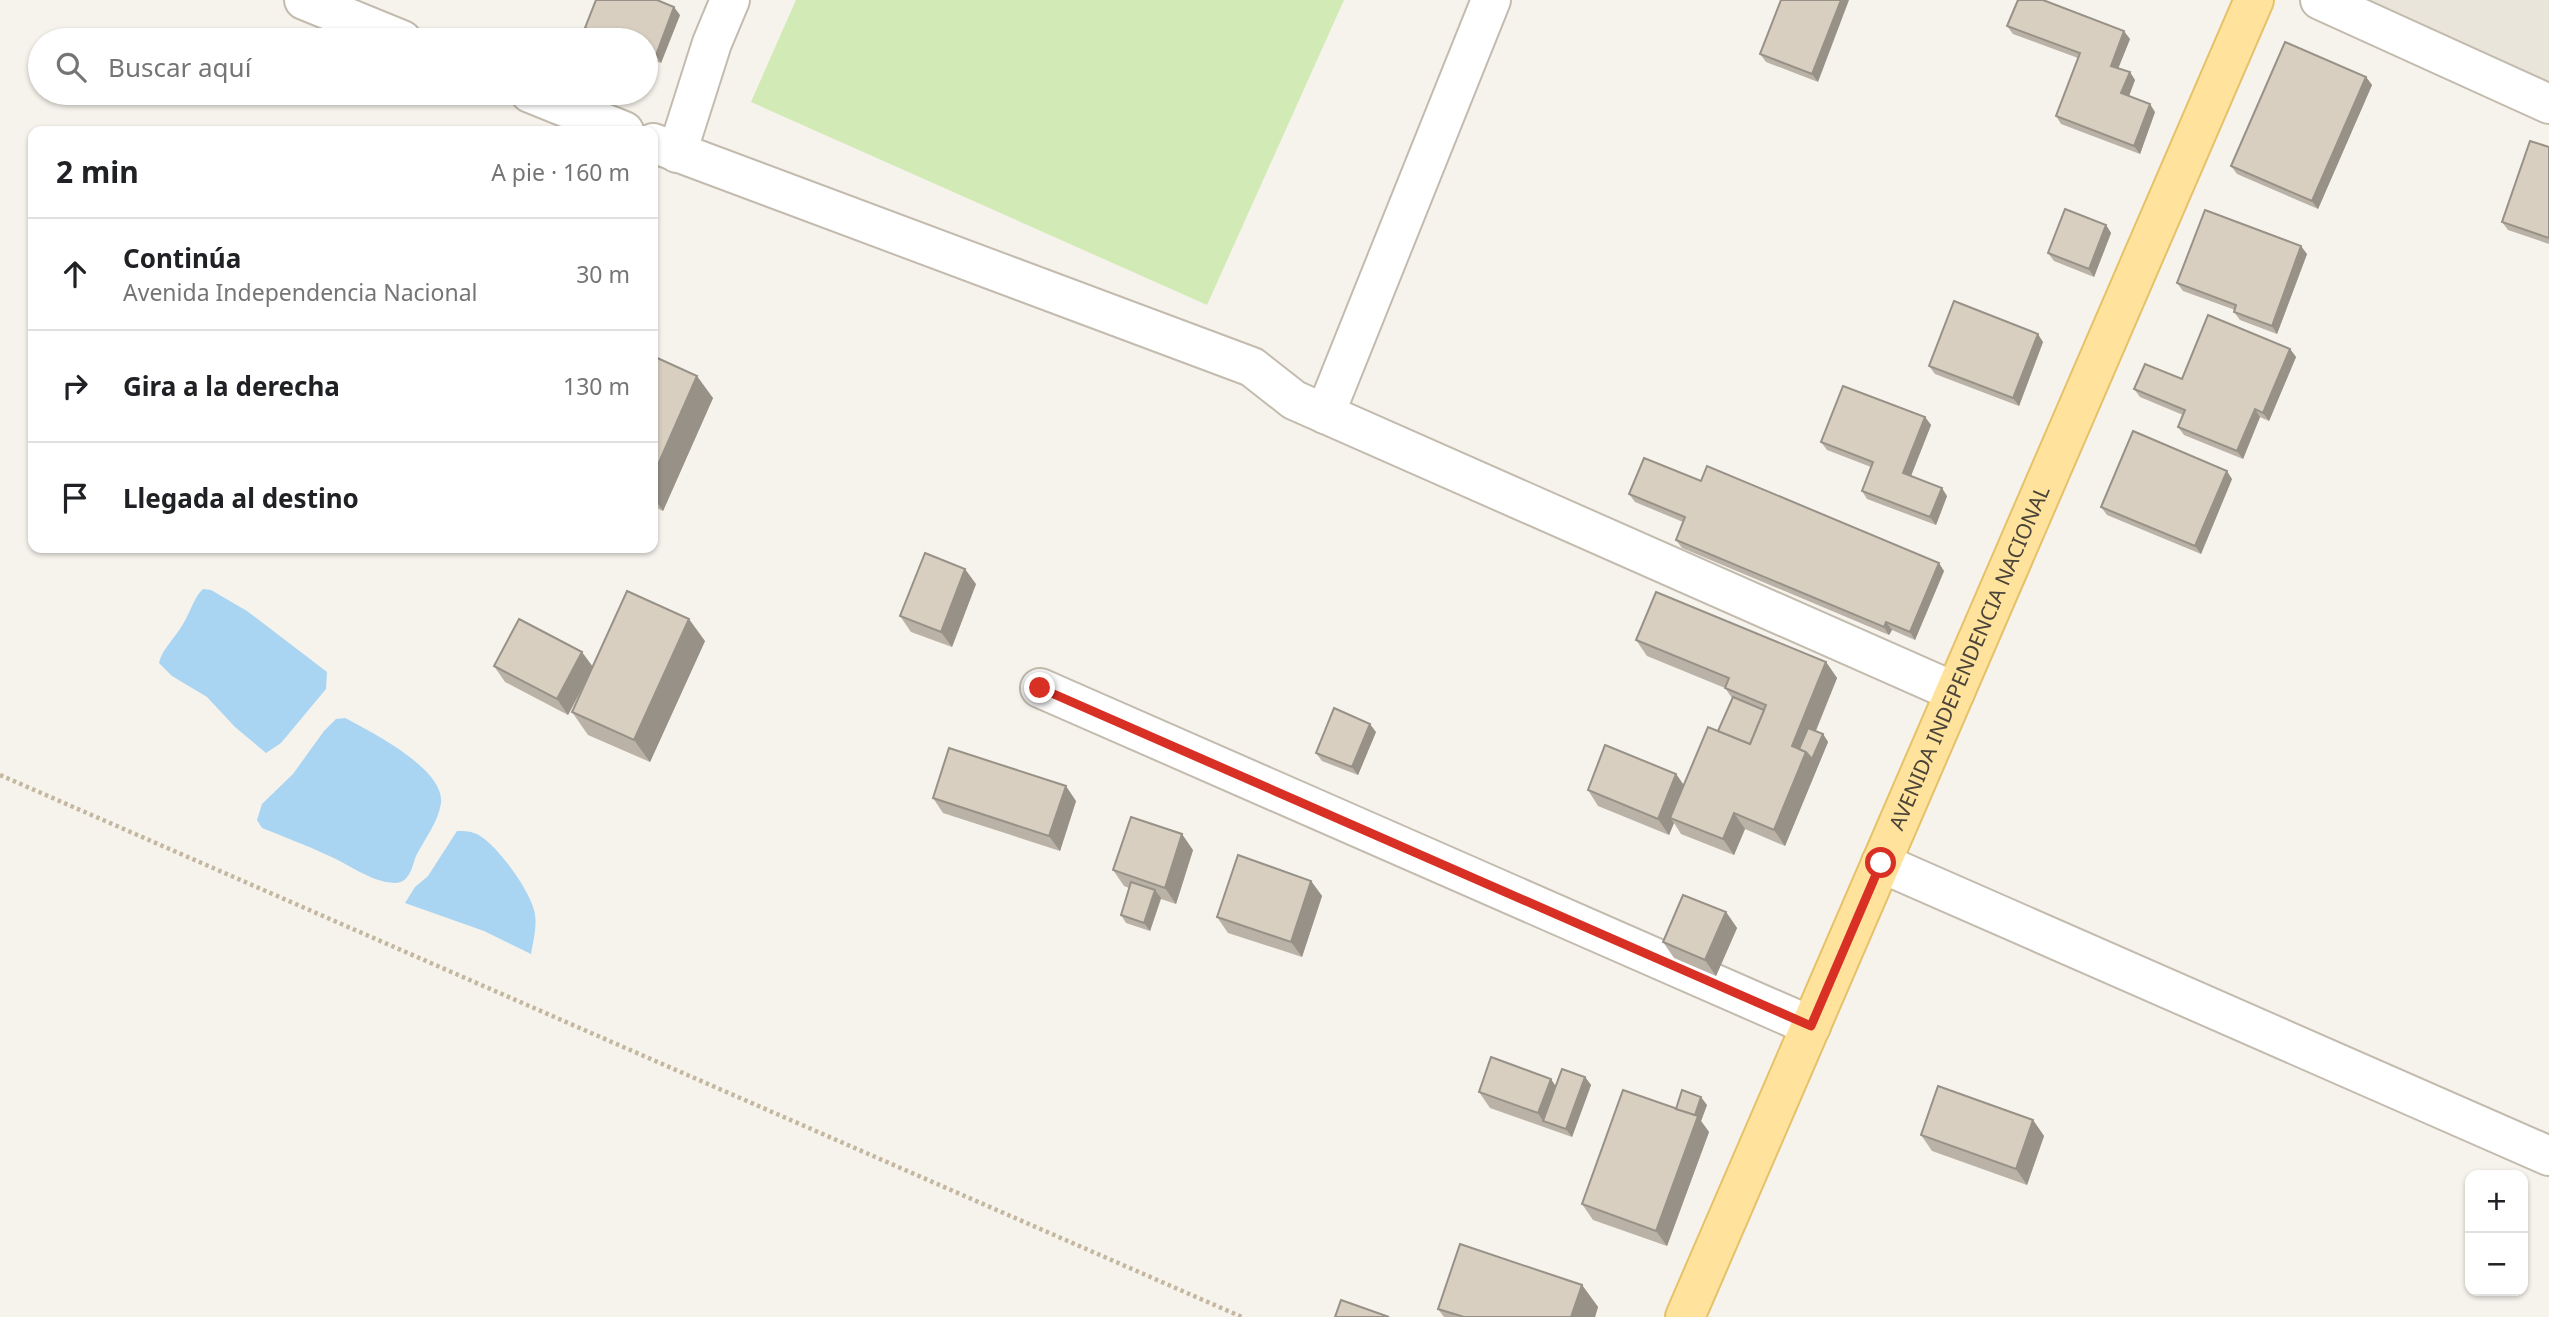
<!DOCTYPE html>
<html lang="es">
<meta charset="utf-8">
<style>
:root{--surface:#fff;--page:#f6f6f6;--text:#202124;--muted:#757577;--line:#e0e0e0}
body{margin:0;font-family:"Noto Sans",sans-serif;background:var(--page);color:var(--text)}
.controls{position:absolute;right:21px;bottom:21px;display:grid;overflow:hidden;border-radius:14px;box-shadow:0 2px 5px #0004}
.controls button{width:63px;height:63px;display:grid;place-items:center;padding:0;border:0;border-bottom:2px solid var(--line);background:var(--surface);color:var(--text);font:35px sans-serif}
.stop{position:absolute;width:21px;height:21px;margin:-16px;border:5px solid #d93025;border-radius:50%;background:#fff}
.stop.end{background:#d93025;border-color:#fff;box-shadow:0 2px 7px #0008}
.list{margin:0;padding:0;list-style:none}
h2{display:flex;justify-content:space-between;align-items:center;height:91px;margin:0;padding:0 28px;font-size:30px}
h2 small{font-size:23px;font-weight:400;color:var(--muted)}
.list li{display:grid;grid-template-columns:46px 1fr auto;gap:21px;align-items:center;box-sizing:border-box;height:112px;padding:0 28px;border-top:2px solid var(--line)}
.list b{display:block;font-size:26px;white-space:nowrap}
.list p{margin:0;font-size:23px;white-space:nowrap;color:var(--muted)}
.list em{font-size:23px;font-style:normal;color:var(--muted)}
.icon{flex:none;width:38px;height:38px;fill:none;stroke:currentColor;stroke-width:2;stroke-linecap:round;stroke-linejoin:round}
.map{position:relative;flex:none;width:2549px;height:1317px;overflow:hidden}
.search{position:absolute;background:var(--surface);box-shadow:0 2px 5px #0004;left:28px;top:28px;width:630px;height:77px;display:flex;align-items:center;gap:18px;box-sizing:border-box;padding:0 24px;border-radius:38px;color:var(--muted);font-size:26px}
.panel{position:absolute;background:var(--surface);box-shadow:0 2px 5px #0004;left:28px;top:126px;width:630px;height:427px;border-radius:14px}
.map>svg:first-child{display:block}
.residential{fill:#eae5da}
.green{fill:#d2eab5}
.water{fill:#a9d4f2}
.lines{fill:none;stroke-linecap:round;stroke-linejoin:round}
.minor-casing{stroke:#c2bbae;stroke-width:42}
.major-casing{stroke:#e6c16a;stroke-width:42}
.path{stroke:#c4b79f;stroke-width:4.5;stroke-dasharray:3.5 3.5;stroke-linecap:butt}
.minor{stroke:#fff;stroke-width:38}
.major{stroke:#ffe39c;stroke-width:38}
.wall{fill:#bab2a6}
.shaded-wall{fill:#979187}
.building{fill:#d8cfc1;stroke:#979187;stroke-width:2}
.route{stroke:#d93025;stroke-width:9}
.labels{text-anchor:middle;stroke-width:5;stroke-linejoin:round;paint-order:stroke}
.street-label{font-size:21px;fill:#4b4439;stroke:#fff}
</style>
<div class="map">
<svg width="2549" height="1317" viewBox="0 0 2549 1317">
<rect width="100%" height="100%" fill="#f6f3ec"/>
<!-- residential -->
<polygon class="residential" points="2320,0 2549,0 2549,104"/>
<!-- green -->
<polygon class="green" points="796,0 1344,0 1207,305 751,102"/>
<!-- water -->
<g class="water">
<path d="M203 589 211 590 247 611 327 672 326 689 281 743 266 753 235 727 207 697 172 676 159 663C162 649 176 637 183 624 190 613 194 597 203 589Z"/>
<path d="M345 718C370 731 445 769 441 803 438 823 425 838 416 856 412 866 410 883 395 883 370 882 349 864 327 855 306 845 284 837 262 828L257 820 262 804 293 774 324 731 336 719Z"/>
<path d="M457 831C462 831 469 831 474 833 494 839 533 894 535 915 537 927 533 942 531 954L484 931 405 903 415 887 428 876Z"/>
</g>
<g class="lines">
<!-- minor casing -->
<g class="minor-casing">
<g id="minor">
<polyline points="304,0 402,40"/>
<polyline points="2320,0 2549,104"/>
<polyline points="530,93 624,131"/>
<polyline points="653,143 1252,367 1294,400 1955,692"/>
<polyline points="677,153 712,43 730,0"/>
<polyline points="1325,414 1491,0"/>
<polyline points="1040,688 1811,1026"/>
<polyline points="1881,863 2549,1156"/>
</g>
</g>
<!-- major casing -->
<g class="major-casing">
<g id="major">
<path id="s1" d="M1685 1317 2254 0"/>
</g>
</g>
<!-- path -->
<polyline class="path" points="0,775 1242,1317"/>
<!-- minor -->
<use href="#minor" class="minor"/>
<!-- major -->
<use href="#major" class="major"/>
</g>
<!-- wall -->
<g class="wall">
<polygon points="1781,0 1818,82 1766,62 1760,54"/>
<polygon points="680,15 661,63 646,57 646,40 601,40 591,36 585,28"/>
<polygon points="2007,26 2130,39 2118,68 2135,80 2129,96 2155,112 2140,154 2061,124 2056,116 2078,58 2013,34"/>
<polygon points="2366,77 2372,85 2318,209 2237,174 2231,166"/>
<polygon points="2549,147 2549,244 2508,230 2502,222"/>
<polygon points="2106,225 2111,233 2094,277 2054,261 2048,253"/>
<polygon points="2307,254 2277,334 2240,320 2234,312 2235,310 2183,291 2177,283"/>
<polygon points="2043,342 2019,406 1935,374 1929,366"/>
<polygon points="2290,349 2296,357 2269,421 2260,417 2243,459 2184,435 2178,427 2183,415 2140,397 2134,389 2182,379"/>
<polygon points="653,356 713,398 663,511 653,506"/>
<polygon points="1925,417 1931,425 1911,476 1947,496 1936,525 1867,499 1862,491 1871,467 1827,450 1821,442"/>
<polygon points="2232,479 2201,554 2107,515 2101,507"/>
<polygon points="1701,481 1944,571 1915,640 1892,630 1889,635 1682,548 1676,540 1683,522 1635,502 1629,494"/>
<polygon points="976,584 952,647 911,632 900,616"/>
<polygon points="1636,640 1826,662 1837,678 1816,731 1823,734 1828,742 1785,846 1745,829 1734,855 1681,834 1674,823 1669,835 1598,806 1588,790 1676,774 1684,785 1718,731 1732,698 1725,688 1647,656"/>
<polygon points="705,641 650,762 588,735 572,712 590,674 568,715 505,682 494,666 593,667"/>
<polygon points="1376,732 1358,775 1322,761 1316,753"/>
<polygon points="933,798 1076,801 1060,851 943,813"/>
<polygon points="1193,850 1176,904 1161,899 1150,931 1126,923 1121,915 1129,888 1124,886 1113,870"/>
<polygon points="1311,881 1322,896 1302,957 1228,933 1217,917"/>
<polygon points="1726,912 1737,928 1716,976 1674,958 1663,942"/>
<polygon points="1585,1077 1591,1085 1572,1137 1490,1108 1479,1092 1556,1086"/>
<polygon points="1707,1105 1701,1121 1709,1132 1667,1246 1593,1220 1582,1204 1676,1109"/>
<polygon points="2033,1120 2044,1136 2027,1185 1932,1151 1921,1135"/>
<polygon points="1582,1285 1598,1307 1595,1317 1444,1317 1438,1309"/>
</g>
<!-- shaded-wall -->
<g class="shaded-wall">
<polygon points="1841,0 1849,0 1818,82 1812,74"/>
<polygon points="674,7 680,15 661,63 656,55"/>
<polygon points="2124,31 2130,39 2116,74 2111,66"/>
<polygon points="2130,72 2135,80 2127,101 2121,93"/>
<polygon points="2366,77 2372,85 2318,209 2312,201"/>
<polygon points="2150,104 2155,112 2140,154 2134,146"/>
<polygon points="2106,225 2111,233 2094,277 2089,269"/>
<polygon points="2301,246 2307,254 2277,334 2272,326"/>
<polygon points="2038,334 2043,342 2019,406 2013,398"/>
<polygon points="2290,349 2296,357 2269,421 2263,413"/>
<polygon points="697,376 713,398 663,511 653,496 653,476"/>
<polygon points="2255,409 2260,417 2243,459 2237,451"/>
<polygon points="1925,417 1931,425 1909,481 1903,473"/>
<polygon points="2227,471 2232,479 2201,554 2195,546"/>
<polygon points="1942,488 1947,496 1936,525 1930,517"/>
<polygon points="1939,563 1944,571 1915,640 1910,632"/>
<polygon points="965,569 976,584 952,647 941,632"/>
<polygon points="689,619 705,641 650,762 634,740"/>
<polygon points="1886,622 1892,630 1889,635 1884,627"/>
<polygon points="582,652 593,667 568,715 557,699"/>
<polygon points="1826,662 1837,678 1807,752 1823,734 1828,742 1785,846 1774,830 1792,746"/>
<polygon points="1370,724 1376,732 1358,775 1352,767"/>
<polygon points="1676,774 1687,790 1670,818 1674,823 1669,835 1658,819"/>
<polygon points="1066,786 1076,801 1060,851 1049,836"/>
<polygon points="1734,813 1745,829 1734,855 1723,839"/>
<polygon points="1182,834 1193,850 1176,904 1165,888"/>
<polygon points="1311,881 1322,896 1302,957 1291,942"/>
<polygon points="1155,890 1161,898 1150,931 1144,923"/>
<polygon points="1726,912 1737,928 1716,976 1705,960"/>
<polygon points="1585,1077 1591,1085 1572,1137 1566,1129"/>
<polygon points="1551,1079 1561,1094 1543,1121 1538,1113"/>
<polygon points="1701,1097 1707,1105 1701,1121 1709,1132 1667,1246 1656,1231"/>
<polygon points="2033,1120 2044,1136 2027,1185 2016,1169"/>
<polygon points="1582,1285 1598,1307 1595,1317 1571,1317"/>
</g>
<!-- building -->
<g class="building">
<polygon points="596,0 657,0 674,7 656,55 646,51 646,40 617,40 585,28"/>
<polygon points="1781,0 1841,0 1812,74 1760,54"/>
<polygon points="2018,0 2043,0 2124,31 2111,66 2130,72 2121,93 2150,104 2134,146 2056,116 2080,53 2007,26"/>
<polygon points="2285,42 2366,77 2312,201 2231,166"/>
<polygon points="2530,141 2549,147 2549,238 2502,222"/>
<polygon points="2065,209 2106,225 2089,269 2048,253"/>
<polygon points="2205,210 2301,246 2272,326 2234,312 2236,305 2177,283"/>
<polygon points="1954,301 2038,334 2013,398 1929,366"/>
<polygon points="2208,315 2290,349 2263,413 2255,409 2237,451 2178,427 2185,410 2134,389 2145,364 2182,379"/>
<polygon points="653,356 697,376 653,476"/>
<polygon points="1843,386 1925,417 1903,473 1942,488 1930,517 1862,491 1873,462 1821,442"/>
<polygon points="2133,431 2227,471 2195,546 2101,507"/>
<polygon points="1644,458 1701,481 1707,466 1939,563 1910,632 1886,622 1884,627 1676,540 1685,517 1629,494"/>
<polygon points="925,553 965,569 941,632 900,616"/>
<polygon points="627,591 689,619 634,740 572,712"/>
<polygon points="1656,592 1826,662 1792,746 1806,752 1774,830 1734,813 1723,839 1670,818 1708,727 1750,744 1766,705 1725,688 1729,678 1636,640"/>
<polygon points="519,619 582,652 557,699 494,666"/>
<polygon points="1733,697 1764,710 1750,744 1718,731"/>
<polygon points="1334,708 1370,724 1352,767 1316,753"/>
<polygon points="1808,728 1823,734 1812,759 1806,752 1799,749"/>
<polygon points="1605,745 1676,774 1658,819 1588,790"/>
<polygon points="949,748 1066,786 1049,836 933,798"/>
<polygon points="1131,817 1182,834 1165,888 1113,870"/>
<polygon points="1238,855 1311,881 1291,942 1217,917"/>
<polygon points="1131,882 1155,890 1144,923 1121,915"/>
<polygon points="1683,895 1726,912 1705,960 1663,942"/>
<polygon points="1491,1057 1551,1079 1538,1113 1479,1092"/>
<polygon points="1562,1069 1585,1077 1566,1129 1543,1121"/>
<polygon points="1938,1086 2033,1120 2016,1169 1921,1135"/>
<polygon points="1623,1090 1698,1116 1656,1231 1582,1204"/>
<polygon points="1682,1090 1701,1097 1695,1115 1676,1109"/>
<polygon points="1460,1244 1582,1285 1571,1317 1464,1317 1438,1309"/>
<polygon points="1341,1300 1389,1317 1335,1317"/>
</g>
<g class="lines">
<!-- route -->
<polyline class="route" points="1040,688 1811,1026 1881,863"/>
</g>
<g class="labels">
<!-- street labels -->
<g class="street-label">
<text dy="7" stroke="none"><textPath href="#s1" startOffset="718">AVENIDA INDEPENDENCIA NACIONAL</textPath></text>
</g>
</g>
</svg>
<div class="controls">
<button>+</button>
<button>−</button>
</div>
<div class="stop" style="left:1881px;top:863px"></div>
<div class="stop end" style="left:1040px;top:688px"></div>
<div class="search"><svg class="icon" aria-label="search" viewBox="0 0 24 24"><circle cx="10" cy="10" r="6"/><path d="M15 15l6 6"/></svg>Buscar aquí</div>
<section class="panel">
<h2>2 min<small>A pie · 160 m</small></h2>
<ul class="list">
<li><svg class="icon" aria-label="ahead" viewBox="0 0 24 24"><path d="M12 20V5M6 11l6-6 6 6"/></svg><div><b>Continúa</b><p>Avenida Independencia Nacional</p></div><em>30 m</em></li>
<li><svg class="icon" aria-label="right" viewBox="0 0 24 24"><path d="M7 20v-9h11M14 6l5 5-5 5"/></svg><div><b>Gira a la derecha</b></div><em>130 m</em></li>
<li><svg class="icon" aria-label="arrive" viewBox="0 0 24 24"><path d="M6 21V4h12l-3 4 3 4H6"/></svg><div><b>Llegada al destino</b></div></li>
</ul>
</section>
</div>
